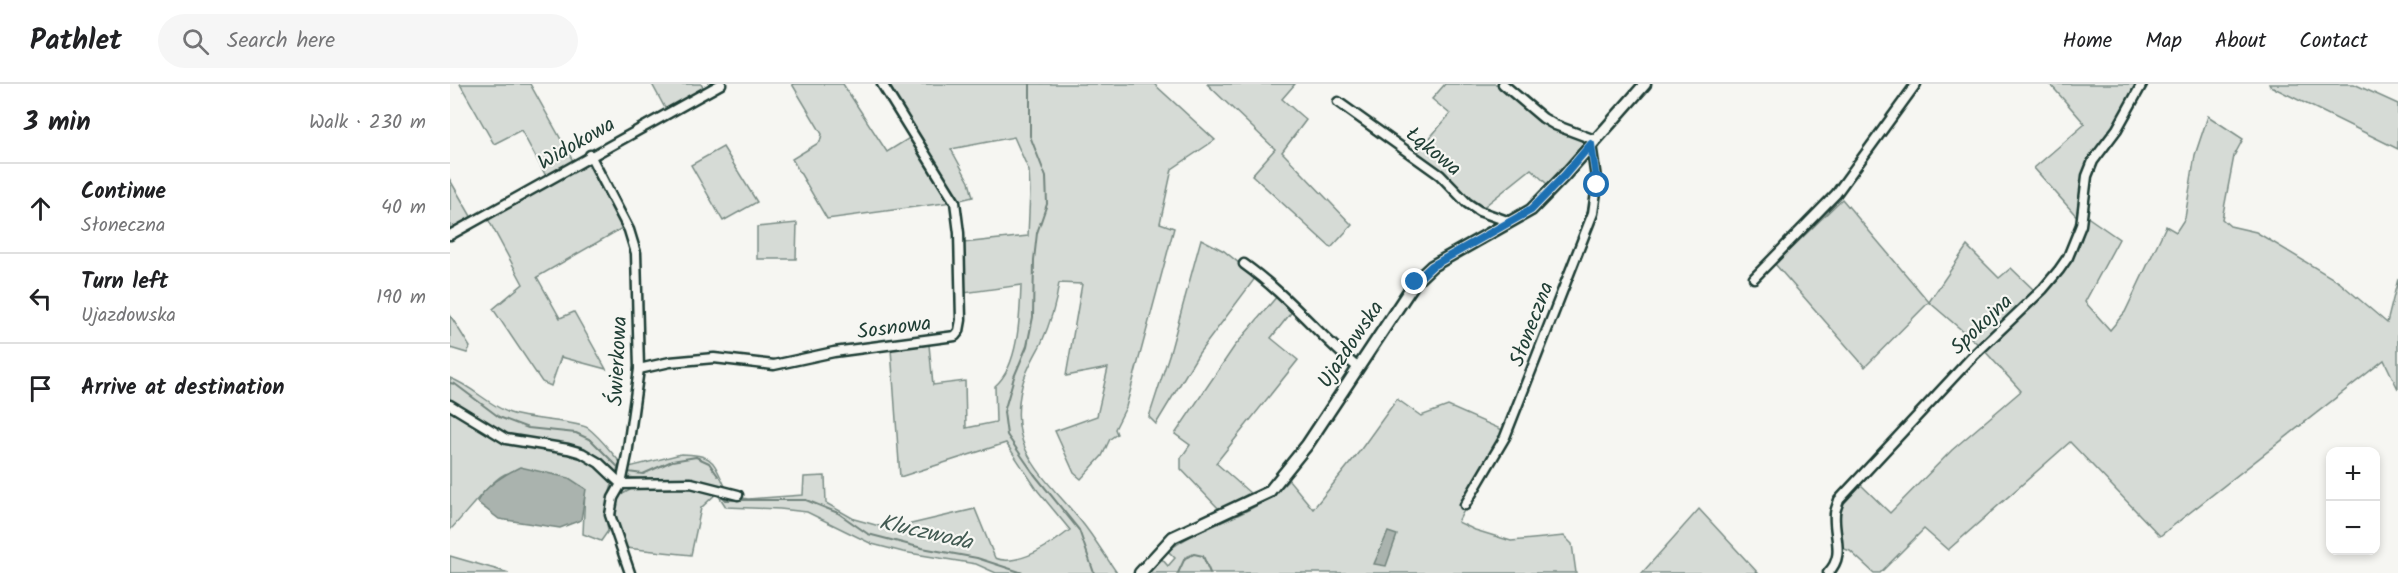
<!DOCTYPE html>
<meta charset="utf-8">
<style>
:root{--surface:#fff;--page:#f6f6f6;--text:#202124;--muted:#757577;--line:#e0e0e0}
body{margin:0;font-family:Kalam,sans-serif;background:var(--page);color:var(--text)}
.controls{position:absolute;right:18px;bottom:18px;display:grid;overflow:hidden;border-radius:12px;box-shadow:0 3px 9px #0003}
.controls button{width:54px;height:54px;display:grid;place-items:center;padding:0;border:0;border-bottom:2px solid var(--line);background:var(--surface);color:var(--text);font:30px sans-serif}
.stop{position:absolute;width:18px;height:18px;margin:-14px;border:4px solid #1f6fb2;border-radius:50%;background:#fff}
.stop.end{background:#1f6fb2;border-color:#fff;box-shadow:0 2px 6px #0008}
.list{margin:0;padding:0;list-style:none}
h2{display:flex;justify-content:space-between;align-items:center;height:78px;margin:0;padding:0 24px;font-size:26px}
h2 small{font-size:20px;font-weight:400;color:var(--muted)}
.list li{display:grid;grid-template-columns:39px 1fr auto;gap:18px;align-items:center;box-sizing:border-box;height:90px;padding:0 24px;border-top:2px solid var(--line)}
.list b{display:block;font-size:22px;white-space:nowrap}
.list p{margin:0;font-size:20px;white-space:nowrap;color:var(--muted)}
.list em{font-size:20px;font-style:normal;color:var(--muted)}
.icon{flex:none;width:33px;height:33px;fill:none;stroke:currentColor;stroke-width:2;stroke-linecap:round;stroke-linejoin:round}
.map{position:relative;flex:none;width:1948px;height:489px;overflow:hidden}
header{display:flex;align-items:center;gap:36px;box-sizing:border-box;height:84px;padding:0 30px;background:var(--surface);border-bottom:2px solid var(--line)}
header strong{font-size:28px}
nav{display:flex;gap:33px;margin-inline-start:auto;font-size:21px}
.search{width:420px;height:54px;background:var(--page);display:flex;align-items:center;gap:15px;box-sizing:border-box;padding:0 21px;border-radius:33px;color:var(--muted);font-size:22px}
main{display:flex}
aside{flex:1;background:var(--surface)}
.map>svg:first-child{display:block}
.green{fill:#d6dbd6;stroke:#7a8c85;stroke-width:1.5}
.water{fill:#aab3ae;stroke:#72847d;stroke-width:1.5}
.lines{fill:none;stroke-linecap:round;stroke-linejoin:round}
.stream{stroke:#72847d;stroke-width:2}
.minor-casing{stroke:#1f3d34;stroke-width:13}
.tertiary-casing{stroke:#1f3d34;stroke-width:15}
.minor{stroke:#f6f6f2;stroke-width:8}
.tertiary{stroke:#f6f6f2;stroke-width:10}
.route{stroke:#1f6fb2;stroke-width:8}
.labels{text-anchor:middle;stroke-width:4.5;stroke-linejoin:round;paint-order:stroke}
.street-label{font-size:21px;fill:#1f3d34;stroke:#f6f6f2}
.water-label{font-size:22px;font-style:italic;fill:#425a52;stroke:#f6f6f2}
</style>
<header>
<strong>Pathlet</strong>
<div class="search"><svg class="icon" aria-label="search" viewBox="0 0 24 24"><circle cx="10" cy="10" r="6"/><path d="M15 15l6 6"/></svg>Search here</div>
<nav><a>Home</a><a>Map</a><a>About</a><a>Contact</a></nav>
</header>
<main>
<aside>
<h2>3 min<small>Walk · 230 m</small></h2>
<ul class="list">
<li><svg class="icon" aria-label="ahead" viewBox="0 0 24 24"><path d="M12 20V5M6 11l6-6 6 6"/></svg><div><b>Continue</b><p>Słoneczna</p></div><em>40 m</em></li>
<li><svg class="icon" aria-label="left" viewBox="0 0 24 24"><path d="M17 20v-9H6M10 6l-5 5 5 5"/></svg><div><b>Turn left</b><p>Ujazdowska</p></div><em>190 m</em></li>
<li><svg class="icon" aria-label="arrive" viewBox="0 0 24 24"><path d="M6 21V4h12l-3 4 3 4H6"/></svg><div><b>Arrive at destination</b></div></li>
</ul>
</aside>
<div class="map">
<svg width="1948" height="489" viewBox="0 0 1948 489">
<rect width="100%" height="100%" fill="#f6f6f2"/>
<filter id="ink" filterUnits="userSpaceOnUse"><feTurbulence type="fractalNoise" baseFrequency=".0167" numOctaves="2"/><feDisplacementMap in="SourceGraphic" scale="12" xChannelSelector="R" yChannelSelector="G"/><feConvolveMatrix kernelMatrix="1 2 1 2 8 2 1 2 1" color-interpolation-filters="sRGB"/></filter>
<g filter="url(#ink)">
<!-- green -->
<g class="green">
<polygon points="10,0 80,0 123,77 96,92 71,46 44,60"/>
<polygon points="202,0 251,0 254,5 216,26"/>
<path d="M342 0H393L437 68 466 50 434 0H704L765 56 722 85 710 139 724 144 676 323 665 345 667 350 660 355 652 372 631 395 624 389 605 347 647 332 658 284 616 292 632 200 609 199C606 221 600 240 591 260 584 273 575 288 572 302 556 366 594 392 630 436 644 453 655 472 667 489H546L526 480 453 468 422 460 357 428 330 425 276 423 267 409 251 424 241 471 176 464C168 443 162 434 169 412L187 402 225 400 298 415 353 411 354 393 375 392 376 419 404 435 440 445 525 425 545 474C568 483 602 460 620 446L588 407 556 359 450 393 441 265 479 261 483 301 515 297 516 344 546 338 545 302C569 282 570 230 571 201L514 209 513 159 578 152 580 107 579 87 564 53 501 65 519 98 523 113 502 118 377 135 342 75 370 58 372 50Z"/>
<polygon points="757,0 845,0 832,15 856,36 832,68 902,141 881,164 802,91 825,65"/>
<polygon points="995,0 1049,0 1092,36 1137,57 1098,101 1081,85 1031,125 967,69 1000,30 982,15"/>
<polygon points="1600,0 1689,0 1668,40 1636,80 1629,135 1584,84 1635,40"/>
<polygon points="1819,0 1904,0 1948,20 1948,65 1820,2"/>
<path d="M1758 32 1793 55 1784 72 1772 135 1780 142 1806 148 1889 198 1937 239 1948 195V305L1934 276 1710 452 1620 358 1498 466 1474 445 1430 489H1424L1400 467 1392 464C1387 428 1382 426 1409 399L1440 429 1502 366 1571 307 1533 265C1565 236 1615 200 1630 159 1634 151 1635 141 1636 132L1669 155 1635 218 1660 246 1675 228 1716 142 1726 148 1735 134 1745 71Z"/>
<polygon points="273,63 307,118 273,137 241,81"/>
<polygon points="139,77 174,143 87,193 110,234 124,228 156,285 111,273 101,302 92,298 43,225 73,200 37,133"/>
<polygon points="0,96 22,134 0,146"/>
<polygon points="1392,115 1479,218 1517,162 1549,194 1561,184 1586,208 1529,261 1479,218 1415,283 1325,180"/>
<polygon points="347,139 346,175 307,175 307,143"/>
<polygon points="751,155 774,167 806,193 749,269 706,340 699,333 721,265"/>
<polygon points="828,211 844,225 821,254 848,276 766,379 800,409 770,426 731,385 731,374 740,361 725,350 784,263"/>
<polygon points="0,231 20,263 17,269 0,264"/>
<path d="M0 294C22 302 38 321 60 329 78 336 127 337 138 344 150 353 160 367 170 378 161 401 154 422 158 447L151 457 133 450 135 405C112 390 97 387 69 389 65 389 59 389 55 390 39 398 14 432 0 446Z"/>
<path d="M947 315 971 332 998 322 1055 347 1008 438 1025 446 1061 457 1114 452 1122 460 1126 489H698L711 474 718 482 725 474 718 467C743 447 774 439 802 424 817 417 828 407 839 396L863 425 909 368Z"/>
<path d="M231 370C265 371 262 376 276 404L177 393 179 383Z"/>
<polygon points="1249,425 1308,489 1192,489"/>
<polygon points="0,472 52,487 59,489 0,489"/>
</g>
<!-- water -->
<g class="water">
<path d="M70 383 119 394 136 405 131 436 110 444 49 435 27 418C34 403 55 390 70 383Z"/>
<polygon points="938,448 947,451 936,482 924,480"/>
</g>
<g class="lines">
<!-- stream -->
<g class="stream">
<polyline points="580,0 580,52 596,93 597,120 587,149 584,176 583,233 577,262 564,293 554,328 557,351 584,390 629,446 644,489"/>
<polyline points="0,299 5,300 49,333 78,344 126,349 141,356 170,385"/>
<polyline points="178,388 193,390 222,377 246,373 259,379 268,392"/>
<polyline points="272,412 276,416 356,416 388,429 418,450 472,464 527,474 573,489"/>
<polyline points="728,489 735,474 744,470 753,472 760,489"/>
</g>
<!-- minor casing -->
<g class="minor-casing">
<g id="minor">
<polyline points="1053,0 1093,34 1105,41 1145,56"/>
<polyline points="888,18 990,91 1017,119 1029,127 1060,138"/>
<polyline points="140,71 179,146 186,169 189,285 177,371 171,400 163,414 160,431 180,489"/>
<polyline points="0,151 271,0"/>
<path d="M794 180C836 210 868 250 907 283"/>
<polyline points="1304,194 1386,110 1466,0"/>
<polyline points="189,285 220,278 264,274 324,281 384,268 505,252 509,247 511,236 509,149 505,118 432,0"/>
<polyline points="0,321 56,355 118,365 132,369 149,379 171,400 241,399 288,411"/>
<polyline points="1015,421 1055,353 1143,129 1147,101 1141,60"/>
<path d="M1378 489C1396 471 1383 452 1385 430 1385 426 1388 420 1389 416L1524 271 1593 205 1609 186 1618 173 1631 141 1637 92 1643 77 1667 45 1692 0"/>
</g>
</g>
<!-- tertiary casing -->
<g class="tertiary-casing">
<polyline id="tertiary" points="690,489 723,453 819,408 857,361 965,198 982,182 1081,126 1114,92 1195,0"/>
</g>
<!-- minor -->
<use href="#minor" class="minor"/>
<!-- tertiary -->
<use href="#tertiary" class="tertiary"/>
</g>
</g>
<g class="lines" filter="url(#ink)">
<!-- route -->
<polyline class="route" points="965,198 982,182 1081,126 1114,92 1141,60 1147,101"/>
</g>
<g class="labels">
<!-- street labels -->
<g class="street-label">
<text transform="translate(126 59) rotate(-30)" y="7">Widokowa</text>
<text transform="translate(984 67) rotate(39)" y="7">Łąkowa</text>
<text transform="translate(1081 240) rotate(-69)" y="7">Słoneczna</text>
<text transform="translate(1531 240) rotate(-44)" y="7">Spokojna</text>
<text transform="translate(444 243) rotate(-7)" y="7">Sosnowa</text>
<text transform="translate(900 260) rotate(-56)" y="7">Ujazdowska</text>
<text transform="translate(167 277) rotate(-87)" y="7">Świerkowa</text>
</g>
<!-- water labels -->
<g class="water-label">
<text transform="translate(476 447) rotate(13)" y="8">Kluczwoda</text>
</g>
</g>
</svg>
<div class="controls">
<button>+</button>
<button>−</button>
</div>
<div class="stop" style="left:1147px;top:101px"></div>
<div class="stop end" style="left:965px;top:198px"></div>
</div>
</main>
